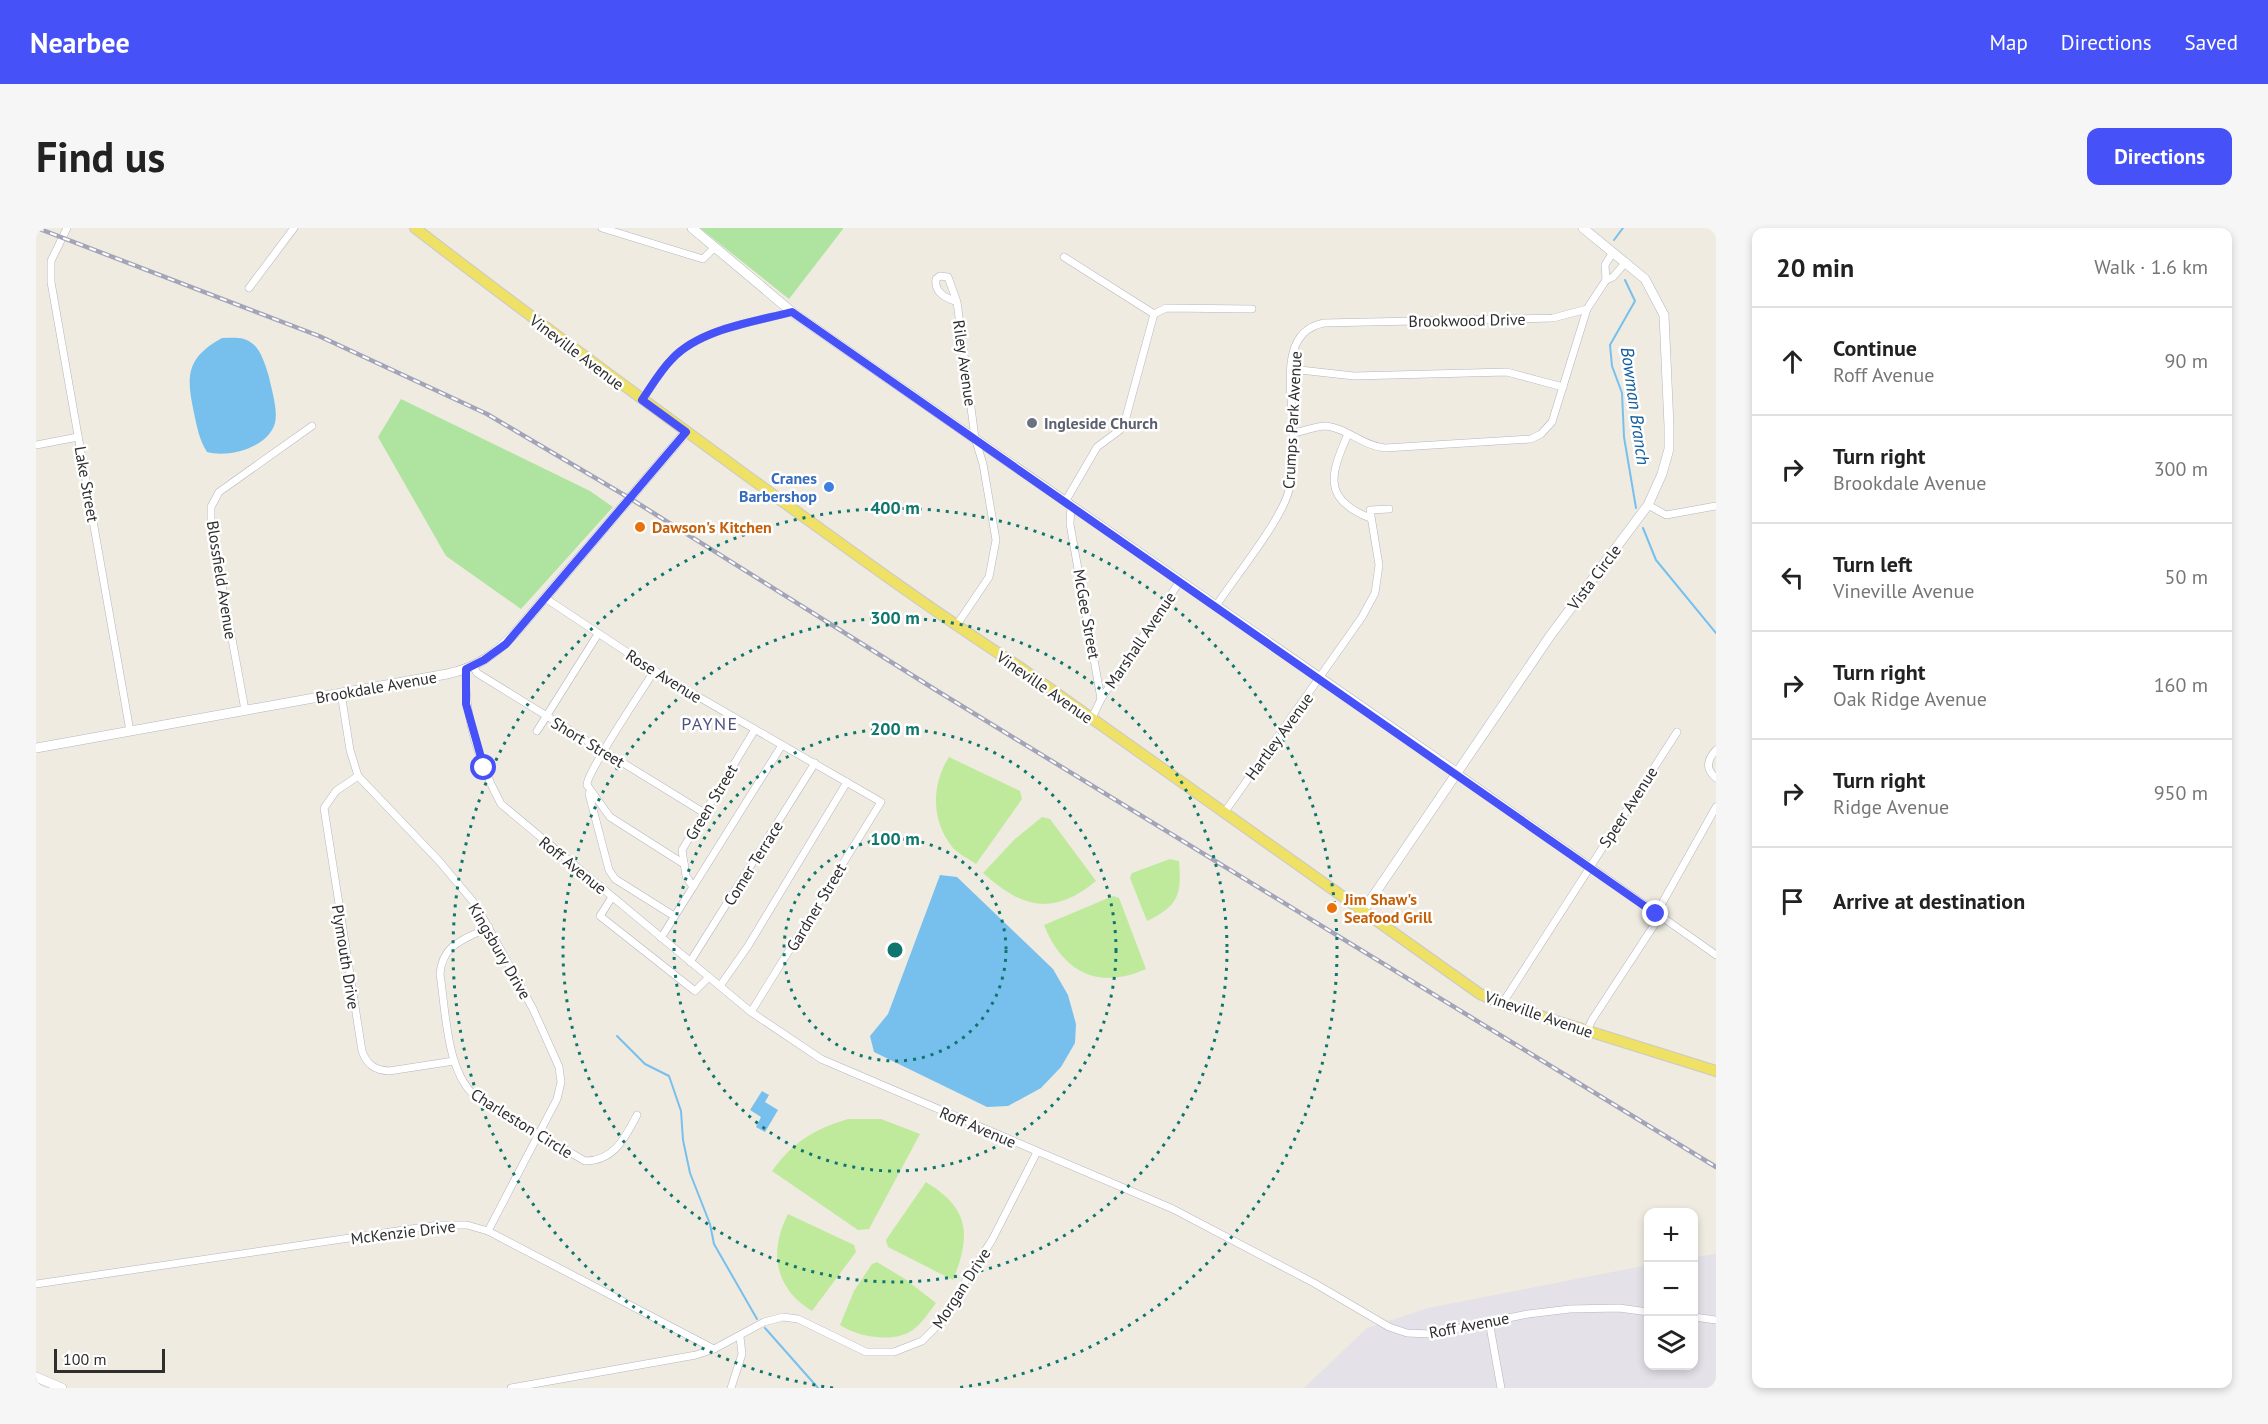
<!DOCTYPE html>
<meta charset="utf-8">
<style>
:root{--surface:#fff;--page:#f6f6f6;--text:#222;--muted:#767676;--line:#e0e0e0;--accent:#4651f7}
body{margin:0;font-family:"PT Sans",sans-serif;background:var(--page);color:var(--text)}
.controls{position:absolute;right:18px;bottom:18px;display:grid;overflow:hidden;border-radius:12px;box-shadow:0 3px 9px #0003}
.controls button{width:54px;height:54px;display:grid;place-items:center;padding:0;border:0;border-bottom:2px solid var(--line);background:var(--surface);color:var(--text);font:30px sans-serif}
.scale{position:absolute;left:18px;bottom:15px;width:111px;box-sizing:border-box;padding-left:6px;border:3px solid #2e2e2e;border-top:0;font-size:16px;line-height:21px;white-space:nowrap;color:#2e2e2e;-webkit-text-stroke:4px #fff;paint-order:stroke}
.stop{position:absolute;width:18px;height:18px;margin:-14px;border:4px solid #4651f7;border-radius:50%;background:#fff}
.stop.end{background:#4651f7;border-color:#fff;box-shadow:0 2px 6px #0008}
.list{margin:0;padding:0;list-style:none}
h2{display:flex;justify-content:space-between;align-items:center;height:78px;margin:0;padding:0 24px;font-size:26px}
h2 small{font-size:20px;font-weight:400;color:var(--muted)}
.list li{display:grid;grid-template-columns:39px 1fr auto;gap:18px;align-items:center;box-sizing:border-box;height:108px;padding:0 24px;border-top:2px solid var(--line)}
.list b{display:block;font-size:22px;white-space:nowrap}
.list p{margin:0;font-size:20px;white-space:nowrap;color:var(--muted)}
.list em{font-size:20px;font-style:normal;color:var(--muted)}
.icon{flex:none;width:33px;height:33px;fill:none;stroke:currentColor;stroke-width:2;stroke-linecap:round;stroke-linejoin:round}
.map{position:relative;flex:none;width:1680px;height:1160px;overflow:hidden;border-radius:12px}
header{display:flex;align-items:center;gap:36px;box-sizing:border-box;height:84px;padding:0 30px;background:var(--accent);color:#fff}
header strong{font-size:28px}
nav{display:flex;gap:33px;margin-inline-start:auto;font-size:21px}
.intro{display:flex;align-items:center;justify-content:space-between;box-sizing:border-box;height:144px;padding:0 36px}
h1{margin:0;font-size:42px}
.button{padding:15px 27px;border-radius:12px;background:var(--accent);color:#fff;font-size:21px;font-weight:700}
main{display:flex;gap:36px;padding:0 36px}
aside{flex:1;background:var(--surface);border-radius:12px;box-shadow:0 3px 9px #0003}
.map>svg:first-child{display:block}
.industrial{fill:#e4e1e8}
.green{fill:#aee49f}
.pitch{fill:#bfea9c}
.water{fill:#77c0ed}
.lines{fill:none;stroke-linecap:round;stroke-linejoin:round}
.stream{stroke:#77c0ed;stroke-width:2}
.street-casing{stroke:#b4b5c1;stroke-width:8}
.secondary-casing{stroke:#b4b5c1;stroke-width:10}
.primary-casing{stroke:#c9c9c9;stroke-width:12}
.street{stroke:#fff;stroke-width:7}
.secondary{stroke:#fff;stroke-width:9}
.primary{stroke:#efe066;stroke-width:10}
.rail-casing{stroke:#a3a4b8;stroke-width:4.5}
.rail{stroke:#fff;stroke-width:2;stroke-dasharray:7;stroke-linecap:butt}
.route{stroke:#4651f7;stroke-width:8}
.ring{fill:none;stroke:#0f766e;stroke-width:3;stroke-dasharray:3 6}
.worship-dot{fill:#6b7280;stroke:#fff;stroke-width:2}
.shop-dot{fill:#3f7fe0;stroke:#fff;stroke-width:2}
.food-dot{fill:#e8710a;stroke:#fff;stroke-width:2}
.labels{text-anchor:middle;stroke-width:5;stroke-linejoin:round;paint-order:stroke}
.street-label{font-size:16px;fill:#2e2e2e;stroke:#fff}
.worship-label{font-size:16px;font-weight:bold;fill:#5b616d;stroke:#fff;text-anchor:start}
.shop-label{font-size:16px;font-weight:bold;fill:#366cbe;stroke:#fff;text-anchor:end}
.food-label{font-size:16px;font-weight:bold;fill:#c56008;stroke:#fff;text-anchor:start}
.water-label{font-size:18px;font-style:italic;fill:#105da0;stroke:#fff}
.neighbourhood-label{font-size:18px;letter-spacing:1.5px;fill:#4e517f;stroke:#fff}
.centre{fill:#0f766e;stroke:#fff;stroke-width:3}
.ring-label{font-size:18px;text-anchor:middle;font-weight:bold;fill:#0f766e;stroke:#fff;stroke-width:5;stroke-linejoin:round;paint-order:stroke}
</style>
<header>
<strong>Nearbee</strong>
<nav><a>Map</a><a>Directions</a><a>Saved</a></nav>
</header>
<div class="intro"><h1>Find us</h1><a class="button">Directions</a></div>
<main>
<div class="map">
<svg width="1680" height="1160" viewBox="0 0 1680 1160">
<rect width="100%" height="100%" fill="#efebe1"/>
<!-- industrial -->
<polygon class="industrial" points="1680,1026 1680,1160 1268,1160 1331,1100 1392,1080 1612,1037 1612,1138 1658,1138 1658,1029"/>
<!-- green -->
<g class="green">
<polygon points="664,0 807,0 807,1 753,71"/>
<polygon points="365,171 554,263 577,279 485,381 410,328 342,209"/>
</g>
<!-- pitch -->
<g class="pitch">
<path d="M913 529 984 563 986 571 940 636C933 631 923 626 917 620 895 593 895 557 913 529Z"/>
<path d="M1006 589 1014 591 1060 653C1017 688 987 681 947 645L979 611Z"/>
<path d="M1134 631 1143 633C1146 667 1142 678 1111 693L1094 650 1096 645Z"/>
<path d="M1077 668 1083 670 1110 741C1063 762 1027 745 1008 697Z"/>
<path d="M812 891H845L884 906 833 1001 822 1002 736 943C757 914 778 901 812 891Z"/>
<path d="M890 954C934 981 935 1007 917 1052L852 1019 850 1012Z"/>
<path d="M752 986 818 1017 820 1024 776 1083C738 1060 733 1023 752 986Z"/>
<path d="M841 1034 869 1051 900 1075C893 1084 887 1094 878 1101 860 1116 821 1109 804 1097L818 1063 836 1036Z"/>
</g>
<!-- water -->
<g class="water">
<path d="M186 110C197 110 208 108 217 116 225 122 230 139 233 149 236 163 242 182 239 195 232 220 192 230 171 224 163 211 161 199 158 185 150 148 150 130 186 110Z"/>
<polygon points="904,647 921,649 1017,741 1032,767 1040,796 1039,815 1025,839 1005,860 972,878 951,879 838,824 834,808 852,786"/>
<polygon points="726,863 733,867 729,874 742,882 729,904 720,899 725,889 714,882"/>
</g>
<g class="lines">
<!-- stream -->
<g class="stream">
<polyline points="1578,12 1587,0"/>
<polyline points="1589,52 1599,73 1574,117 1576,138 1586,165 1588,209 1600,280"/>
<polyline points="1607,300 1620,332 1680,405"/>
<polyline points="581,808 609,836 633,848 645,883 647,912 654,945 674,996 678,1016 721,1091"/>
<polyline points="729,1100 782,1160"/>
</g>
<!-- street casing -->
<g class="street-casing">
<g id="street">
<polyline points="31,0 15,33 15,54 94,503"/>
<polyline points="566,0 667,31 679,19"/>
<polyline points="1028,29 1118,86 1130,80 1216,81"/>
<polyline points="1570,52 1569,37 1577,24"/>
<polyline points="213,60 258,0"/>
<polyline points="1255,141 1318,148 1471,144 1527,159"/>
<path d="M606 172C616 158 624 143 636 131 664 101 718 94 756 84"/>
<path d="M1258 205C1268 203 1280 198 1290 198 1311 200 1327 218 1349 220L1495 211 1505 206 1516 194 1551 81"/>
<path d="M1312 206C1295 245 1285 271 1334 290"/>
<polyline points="0,217 42,209"/>
<polyline points="1029,274 1061,219 1084,202 1089,193 1118,86"/>
<polyline points="1612,277 1630,287 1680,278"/>
<polyline points="1035,278 1034,296 1065,471 1055,492"/>
<polyline points="509,370 630,450 845,574 715,784"/>
<path d="M1180 378C1198 350 1251 286 1254 257 1256 241 1257 223 1257 207 1258 171 1239 104 1288 95L1517 90 1551 81 1570 52 1577 49 1590 34"/>
<path d="M920 398 953 349 960 312 947 236 939 210 921 74 912 49 904 48 900 51C898 65 910 70 921 74"/>
<polyline points="437,438 441,445 670,586"/>
<path d="M430 441C428 488 443 535 465 576L715 784 785 831 1137 981 1278 1055 1353 1099 1371 1105 1394 1106 1492 1086 1534 1081 1583 1080 1612 1084"/>
<path d="M618 443C608 460 550 545 551 557L574 589 648 636"/>
<polyline points="305,465 314,522 322,548 403,633 440,677 497,781 523,839 525,854 521,871 452,1003"/>
<polyline points="1065,471 1144,353"/>
<polyline points="209,482 175,296 175,279 183,264 276,198"/>
<polyline points="501,503 562,406"/>
<path d="M1680 522C1671 532 1669 541 1680 550"/>
<polyline points="1420,544 1680,727"/>
<path d="M322 548 300 563 288 580 326 823C331 837 339 842 353 843L418 833"/>
<polyline points="553,566 573,642 579,651 638,688"/>
<polyline points="1188,585 1326,389 1339,365 1343,337 1334,282 1353,281"/>
<polyline points="657,659 746,517"/>
<polyline points="576,669 564,688 659,763 673,749"/>
<polyline points="1620,686 1680,579"/>
<path d="M453 699C429 711 406 716 404 746 410 784 410 849 444 872L549 933C578 933 589 910 601 887"/>
<polyline points="625,710 657,659 650,648 646,622 718,503"/>
<polyline points="654,734 779,535"/>
<polyline points="684,758 712,718 811,554"/>
<polyline points="1466,776 1641,504"/>
<polyline points="1551,803 1556,792 1624,688"/>
<polyline points="0,1056 402,997 431,997 452,1003 678,1121 728,1094 747,1089 762,1091 830,1124 858,1124 886,1113 900,1099 956,1012 1001,924"/>
<polyline points="1658,1089 1680,1092"/>
<polyline points="1453,1093 1465,1160"/>
<polyline points="475,1160 660,1127 678,1121"/>
<polyline points="695,1160 706,1126 704,1109"/>
</g>
</g>
<!-- secondary casing -->
<g class="secondary-casing">
<g id="secondary">
<polyline points="656,0 756,84 1420,544"/>
<path d="M0 520 411 446C440 440 460 426 480 404L650 204"/>
<polyline points="1327,683 1514,408 1612,277 1626,246 1633,221 1633,198 1628,87 1609,51 1547,0"/>
<polyline points="0,1149 26,1160"/>
</g>
</g>
<!-- primary casing -->
<g class="primary-casing">
<path id="primary" d="M379 0C488 84 599 166 710 247 800 312 889 378 982 438L1444 766 1466 776 1680 843"/>
</g>
<!-- street -->
<use href="#street" class="street"/>
<!-- secondary -->
<use href="#secondary" class="secondary"/>
<!-- primary -->
<use href="#primary" class="primary"/>
<!-- rail casing -->
<g class="rail-casing">
<polyline id="rail" points="1,0 283,108 451,186 595,271 903,464 1680,939"/>
</g>
<!-- rail -->
<use href="#rail" class="rail"/>
</g>
<g class="lines">
<!-- route -->
<path class="route" d="M448 540 430 476V441L448 432 470 416 650 204 606 172C615 159 624 143 636 131 664 101 718 94 756 84L1620 686"/>
</g>
<!-- distance rings -->
<g class="ring">
<circle cx="859" cy="722" r="111"/>
<circle cx="859" cy="722" r="221"/>
<circle cx="859" cy="722" r="332"/>
<path d="M797 1160A442 442 0 1 1 921 1160"/>
</g>
<!-- markers -->
<circle class="worship-dot" cx="996" cy="195" r="6"/>
<circle class="shop-dot" cx="793" cy="259" r="6"/>
<g class="food-dot">
<circle cx="604" cy="299" r="6"/>
<circle cx="1296" cy="680" r="6"/>
</g>
<g class="labels">
<!-- street labels -->
<g class="street-label">
<text transform="translate(1431 92) rotate(-1)" y="6">Brookwood Drive</text>
<text transform="translate(541 124) rotate(37)" y="6">Vineville Avenue</text>
<text transform="translate(929 135) rotate(82)" y="6">Riley Avenue</text>
<text transform="translate(1256 192) rotate(-87)" y="6">Crumps Park Avenue</text>
<text transform="translate(51 256) rotate(80)" y="6">Lake Street</text>
<text transform="translate(1558 349) rotate(-53)" y="6">Vista Circle</text>
<text transform="translate(186 352) rotate(81)" y="6">Blossfield Avenue</text>
<text transform="translate(1051 386) rotate(80)" y="6">McGee Street</text>
<text transform="translate(1104 412) rotate(-56)" y="6">Marshall Avenue</text>
<text transform="translate(628 448) rotate(32)" y="6">Rose Avenue</text>
<text transform="translate(340 459) rotate(-10)" y="6">Brookdale Avenue</text>
<text transform="translate(1009 459) rotate(35)" y="6">Vineville Avenue</text>
<text transform="translate(1243 508) rotate(-54)" y="6">Hartley Avenue</text>
<text transform="translate(552 514) rotate(31)" y="6">Short Street</text>
<text transform="translate(675 574) rotate(-59)" y="6">Green Street</text>
<text transform="translate(1592 579) rotate(-57)" y="6">Speer Avenue</text>
<text transform="translate(717 635) rotate(-58)" y="6">Comer Terrace</text>
<text transform="translate(537 637) rotate(39)" y="6">Roff Avenue</text>
<text transform="translate(780 679) rotate(-59)" y="6">Gardner Street</text>
<text transform="translate(464 723) rotate(60)" y="6">Kingsbury Drive</text>
<text transform="translate(310 729) rotate(81)" y="6">Plymouth Drive</text>
<text transform="translate(1503 786) rotate(19)" y="6">Vineville Avenue</text>
<text transform="translate(486 895) rotate(32)" y="6">Charleston Circle</text>
<text transform="translate(942 899) rotate(23)" y="6">Roff Avenue</text>
<text transform="translate(367 1004) rotate(-7)" y="6">McKenzie Drive</text>
<text transform="translate(925 1060) rotate(-57)" y="6">Morgan Drive</text>
<text transform="translate(1433 1097) rotate(-11)" y="6">Roff Avenue</text>
</g>
<!-- worship labels -->
<g class="worship-label">
<text x="1008" y="201">Ingleside Church</text>
</g>
<!-- shop labels -->
<g class="shop-label">
<text x="781" y="256">Cranes<tspan x="781" dy="18">Barbershop</tspan></text>
</g>
<!-- food labels -->
<g class="food-label">
<text x="616" y="305">Dawson's Kitchen</text>
<text x="1308" y="677">Jim Shaw's<tspan x="1308" dy="18">Seafood Grill</tspan></text>
</g>
<!-- water labels -->
<g class="water-label">
<text transform="translate(1599 178) rotate(82)" y="6">Bowman Branch</text>
</g>
<!-- neighbourhood labels -->
<g class="neighbourhood-label">
<text x="674" y="502">PAYNE</text>
</g>
</g>
<circle cx="859" cy="722" r="9" class="centre"/>
<g class="ring-label">
<text x="859" y="286">400 m</text>
<text x="859" y="396">300 m</text>
<text x="859" y="507">200 m</text>
<text x="859" y="617">100 m</text>
</g>
</svg>
<div class="controls">
<button>+</button>
<button>−</button>
<button><svg class="icon" aria-label="layers" viewBox="0 0 24 24"><path d="M12 4l9 5-9 5-9-5zM3 14l9 5 9-5"/></svg></button>
</div>
<div class="scale">100 m</div>
<div class="stop" style="left:448px;top:540px"></div>
<div class="stop end" style="left:1620px;top:686px"></div>
</div>
<aside>
<h2>20 min<small>Walk · 1.6 km</small></h2>
<ul class="list">
<li><svg class="icon" aria-label="ahead" viewBox="0 0 24 24"><path d="M12 20V5M6 11l6-6 6 6"/></svg><div><b>Continue</b><p>Roff Avenue</p></div><em>90 m</em></li>
<li><svg class="icon" aria-label="right" viewBox="0 0 24 24"><path d="M7 20v-9h11M14 6l5 5-5 5"/></svg><div><b>Turn right</b><p>Brookdale Avenue</p></div><em>300 m</em></li>
<li><svg class="icon" aria-label="left" viewBox="0 0 24 24"><path d="M17 20v-9H6M10 6l-5 5 5 5"/></svg><div><b>Turn left</b><p>Vineville Avenue</p></div><em>50 m</em></li>
<li><svg class="icon" aria-label="right" viewBox="0 0 24 24"><path d="M7 20v-9h11M14 6l5 5-5 5"/></svg><div><b>Turn right</b><p>Oak Ridge Avenue</p></div><em>160 m</em></li>
<li><svg class="icon" aria-label="right" viewBox="0 0 24 24"><path d="M7 20v-9h11M14 6l5 5-5 5"/></svg><div><b>Turn right</b><p>Ridge Avenue</p></div><em>950 m</em></li>
<li><svg class="icon" aria-label="arrive" viewBox="0 0 24 24"><path d="M6 21V4h12l-3 4 3 4H6"/></svg><div><b>Arrive at destination</b></div></li>
</ul>
</aside>
</main>
